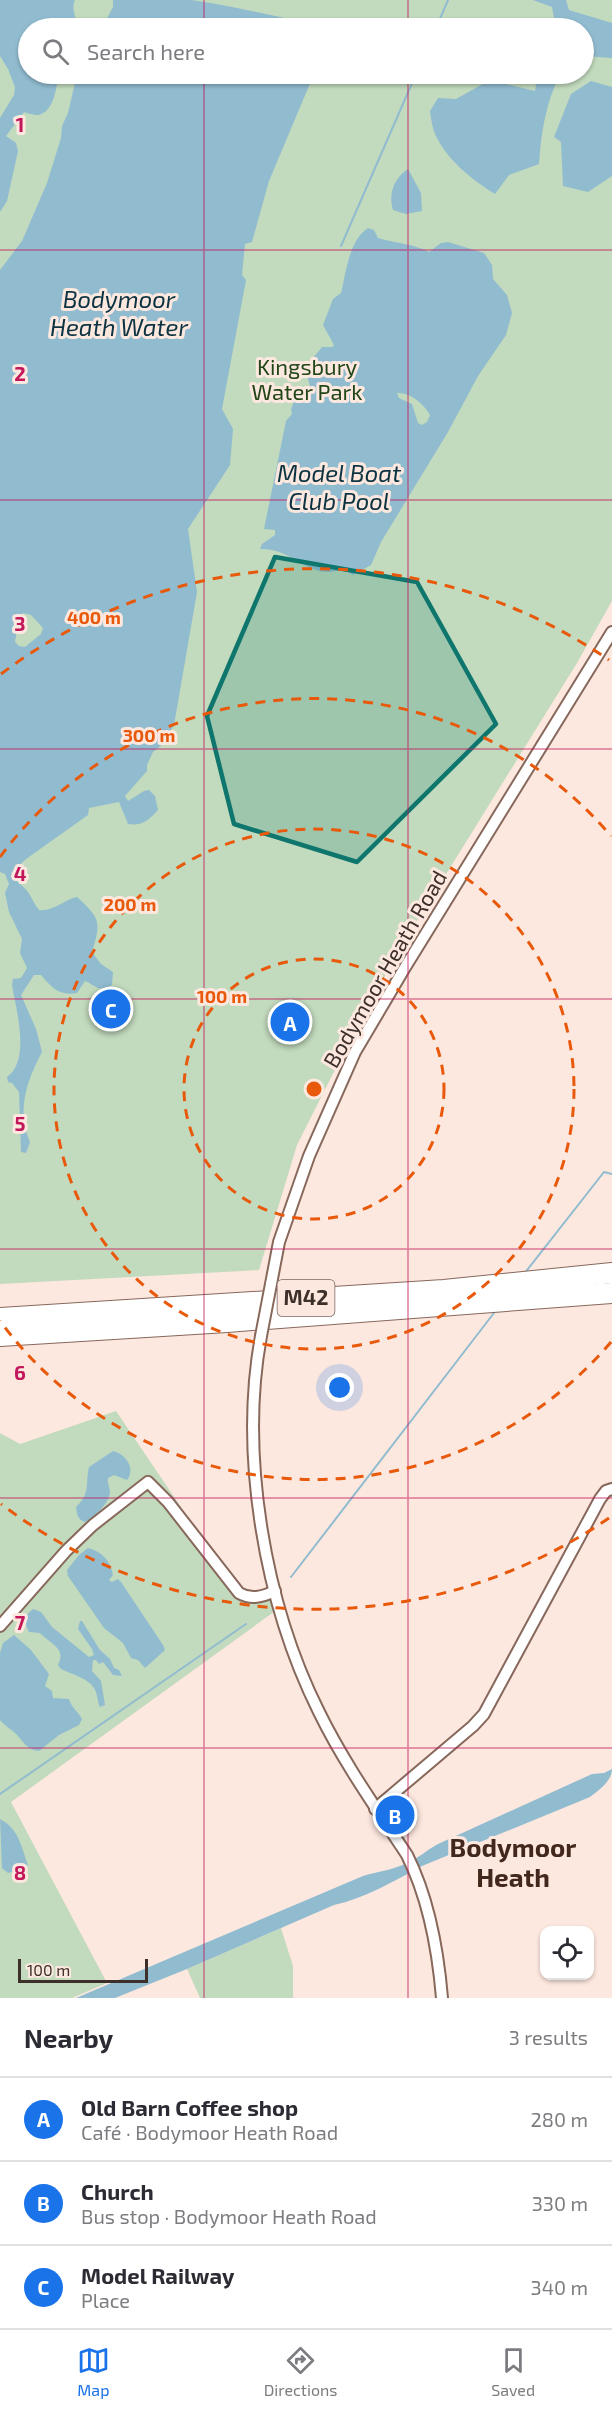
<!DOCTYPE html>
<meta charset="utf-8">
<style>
:root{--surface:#fff;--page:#f7f7f7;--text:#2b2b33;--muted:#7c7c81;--line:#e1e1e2;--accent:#1a73e8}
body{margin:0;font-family:"Exo 2",sans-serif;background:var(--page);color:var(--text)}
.controls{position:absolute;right:18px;bottom:18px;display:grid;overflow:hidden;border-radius:12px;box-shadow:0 2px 4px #0004}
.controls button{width:54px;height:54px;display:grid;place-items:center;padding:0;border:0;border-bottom:2px solid var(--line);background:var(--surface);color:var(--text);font:30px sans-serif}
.scale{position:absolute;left:18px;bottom:15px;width:130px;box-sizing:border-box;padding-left:6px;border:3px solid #3d2f2a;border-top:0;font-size:16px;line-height:21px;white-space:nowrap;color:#3d2f2a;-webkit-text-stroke:4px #fde8df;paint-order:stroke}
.you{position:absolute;left:340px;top:1388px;width:21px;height:21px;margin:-15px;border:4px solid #fff;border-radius:50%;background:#1a73e8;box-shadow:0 0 0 9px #1a73e833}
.badge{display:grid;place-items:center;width:39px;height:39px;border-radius:50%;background:var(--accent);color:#fff;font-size:20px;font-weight:700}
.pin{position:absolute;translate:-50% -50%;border:3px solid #fff;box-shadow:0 2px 6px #0006}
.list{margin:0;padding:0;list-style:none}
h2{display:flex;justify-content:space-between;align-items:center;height:78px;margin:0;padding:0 24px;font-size:26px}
h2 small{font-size:20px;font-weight:400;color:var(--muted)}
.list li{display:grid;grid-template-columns:39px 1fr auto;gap:18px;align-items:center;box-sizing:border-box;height:84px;padding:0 24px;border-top:2px solid var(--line)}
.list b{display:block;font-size:22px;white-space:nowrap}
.list p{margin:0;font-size:20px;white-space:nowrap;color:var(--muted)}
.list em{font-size:20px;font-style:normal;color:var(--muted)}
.icon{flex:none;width:33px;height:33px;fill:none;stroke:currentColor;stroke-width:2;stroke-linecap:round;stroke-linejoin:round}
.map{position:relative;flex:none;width:612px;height:1998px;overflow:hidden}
.search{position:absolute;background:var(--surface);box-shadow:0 2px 4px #0004;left:18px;right:18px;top:18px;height:66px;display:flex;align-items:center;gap:15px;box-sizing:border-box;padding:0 21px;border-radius:33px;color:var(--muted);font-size:22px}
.sheet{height:330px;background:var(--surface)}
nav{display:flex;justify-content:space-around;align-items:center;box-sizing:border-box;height:84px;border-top:2px solid var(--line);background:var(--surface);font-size:16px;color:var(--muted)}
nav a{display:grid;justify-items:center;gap:3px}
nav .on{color:var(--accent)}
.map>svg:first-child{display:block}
.green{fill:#c2dabd;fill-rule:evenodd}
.water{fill:#91bcd0;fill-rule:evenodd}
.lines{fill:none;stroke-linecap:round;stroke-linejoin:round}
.stream{stroke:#91bcd0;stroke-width:2}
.minor-casing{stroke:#87685b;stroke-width:14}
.motorway-casing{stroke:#87685b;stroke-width:22}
.minor{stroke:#fff;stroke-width:10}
.motorway{stroke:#fff;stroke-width:20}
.minor-bridge-casing{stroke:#87685b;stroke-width:14;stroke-linecap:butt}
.minor-bridge{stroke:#fff;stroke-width:10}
.marked{fill:#0f766e;fill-opacity:0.2;stroke:#0f766e;stroke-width:4.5;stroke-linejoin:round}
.grid{fill:none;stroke:#c2185b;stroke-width:1.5;stroke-opacity:0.55}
.ring{fill:none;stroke:#e8590c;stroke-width:3;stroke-dasharray:10 8}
.labels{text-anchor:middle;stroke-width:6;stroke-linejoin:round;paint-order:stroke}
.shield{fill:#fde8df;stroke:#776660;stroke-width:1.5}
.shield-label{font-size:21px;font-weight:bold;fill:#3d2f2a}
.park-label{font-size:22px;fill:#204517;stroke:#fde8df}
.street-label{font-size:22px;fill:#3d2f2a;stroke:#fde8df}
.water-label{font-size:24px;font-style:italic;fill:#0b3342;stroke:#fde8df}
.quarter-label{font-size:26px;font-weight:bold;fill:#42271c;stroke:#fde8df}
.grid-label{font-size:20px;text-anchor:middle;font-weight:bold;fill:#c2185b;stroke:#fde8df;stroke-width:6;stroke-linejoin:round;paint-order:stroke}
.centre{fill:#e8590c;stroke:#fde8df;stroke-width:3}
.ring-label{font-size:18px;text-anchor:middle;font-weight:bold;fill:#e8590c;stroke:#fde8df;stroke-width:6;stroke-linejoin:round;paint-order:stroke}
</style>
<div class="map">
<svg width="612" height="1998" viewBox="0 0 612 1998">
<rect width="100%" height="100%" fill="#fde8df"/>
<!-- green -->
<g class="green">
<path d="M0 0H612V601L577 663 404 942 354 1032 297 1145 259 1270 0 1284ZM28 28H584V74H28Z"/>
<polygon points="116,1411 239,1593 275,1591 278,1609 11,1802 107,1983 72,1998 0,1998 0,1433 20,1444"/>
<polygon points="281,1928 293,1966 293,1998 200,1998 187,1969"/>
</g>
<!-- water -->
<g class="water">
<path d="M0 0H75C70 10 78 18 77 28H28V74H59C56 86 55 112 38 115 34 115 27 113 24 112L6 136 16 143 18 151 7 201 0 212V118L14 95 15 87 8 69 0 56Z"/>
<path d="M113 0C139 0 165 0 191 0 205 1 315 23 321 28H102L113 7Z"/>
<polygon points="533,0 566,0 569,10 612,23 612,58 584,56 584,28 551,28 555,24 552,7"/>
<path d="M77 74H314L269 181 252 242 245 244 242 275 246 280 222 409 233 429 230 465 188 529 197 592 174 725 163 744 153 752 147 765V771L125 796 128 801 144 791 149 790 155 796 158 810C148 821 142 826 128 824L119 802 89 808 88 815 26 859 11 873C15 882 22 884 28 892 32 898 34 904 39 910 53 912 63 900 77 897 101 919 101 922 92 952L101 964 113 972 112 985C100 993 96 986 85 981L77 993C59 996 52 988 41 975H34L21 995 36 1029 42 1052C27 1080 16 1111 30 1142L26 1153 21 1152 19 1092 12 1083 8 1082 7 1077C31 1060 16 1009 12 985L13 979 21 978 27 968 20 953 22 939 9 912 5 893 9 884 5 874 0 872V270L22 241 47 183 61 138 62 126 68 113ZM23 613 31 615 43 628 41 634 25 647 19 646 15 642 19 617Z"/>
<path d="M538 74H560C546 103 541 132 539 164L509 175 495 194C471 179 447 160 435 134 432 127 431 118 430 111L438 98 456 99 490 80 535 91Z"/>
<polygon points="591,81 612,87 612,176 588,192 563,186 561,142 554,137 571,94"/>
<path d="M408 169 421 193 422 211 406 214 393 210C388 194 394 178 408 169Z"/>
<path d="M368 228 374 230 378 238C395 243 414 244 429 252L441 243 448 242 484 253 492 265 493 279 507 295 512 313 506 335 478 376 448 432 381 542 371 565 353 575 343 569C309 582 295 548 260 549L262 544 275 535V530L264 529 286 421 292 414 291 409 300 387 311 390 305 368 322 347H332L334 345 323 325 333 299 341 293C346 273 349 240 368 228ZM397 393C410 392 424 404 430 415L427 422 422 425 418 423 412 404 399 398Z"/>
<path d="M113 1451C126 1454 136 1469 127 1480L114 1475 108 1478C107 1484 110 1487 110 1492 109 1504 94 1517 85 1522 77 1519 77 1514 76 1507 91 1493 85 1484 89 1467Z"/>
<path d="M88 1548C102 1551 111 1562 113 1575L109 1580 112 1582 118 1579 121 1582 163 1645 165 1650 145 1668 138 1660 131 1658 123 1643 104 1628 68 1576 67 1570 79 1555Z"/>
<path d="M33 1609 41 1612 52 1627 89 1657 94 1655 92 1649 78 1629 80 1621H82L100 1650 110 1659 114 1668 119 1670 122 1676 113 1675 103 1662 99 1664 96 1660H93L92 1671 101 1681 105 1705 100 1707C97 1701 98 1694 94 1688 88 1678 71 1674 61 1669L58 1665C67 1648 50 1644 40 1633L29 1632C24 1621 23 1617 33 1609Z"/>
<path d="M14 1635 31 1650 49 1674 45 1686 52 1691 53 1698 69 1699C72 1709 78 1711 82 1719L79 1725 59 1735 39 1751C27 1750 24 1742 16 1734 11 1729 5 1726 0 1720V1653L3 1643Z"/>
<path d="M612 1769C612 1781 599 1790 590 1797L422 1866C394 1881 366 1898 334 1905L187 1969 115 1998H76L363 1876C376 1872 392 1870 405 1864 418 1859 426 1850 438 1844L592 1774 604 1773Z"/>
<path d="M0 1819C19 1829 21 1846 28 1865L23 1869 8 1873 2 1868Z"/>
</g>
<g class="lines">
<!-- stream -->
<g class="stream">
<polyline points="436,28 448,0"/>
<polyline points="341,246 416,74"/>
<polyline points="524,1274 604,1172 612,1174"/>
<polyline points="291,1577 497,1309"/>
<polyline points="0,1794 246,1624"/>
</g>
<!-- minor casing -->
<g class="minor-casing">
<g id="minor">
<polyline points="271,1284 279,1242 309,1156 355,1052 404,969 612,632"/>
<path d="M261 1336C239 1456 265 1604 319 1712 344 1763 376 1808 407 1855 429 1899 438 1950 442 1998"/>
<path d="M0 1626 66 1551 93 1525 148 1482 168 1502 239 1593C251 1600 262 1597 275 1591"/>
<polyline points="375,1809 473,1726 484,1714 600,1499 606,1491 612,1489"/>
</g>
</g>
<!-- motorway casing -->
<g class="motorway-casing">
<g id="motorway">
<polyline points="0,1318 444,1290 612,1273"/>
<polyline points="0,1336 227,1322 612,1293"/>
</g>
</g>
<!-- minor -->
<use href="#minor" class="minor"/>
<!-- motorway -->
<use href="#motorway" class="motorway"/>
<!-- minor-bridge casing -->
<g class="minor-bridge-casing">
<polyline id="minor-bridge" points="261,1336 271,1284"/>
</g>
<!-- minor-bridge -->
<use href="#minor-bridge" class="minor-bridge"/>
</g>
<!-- marked area -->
<path class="marked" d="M275 557 417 582 496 724 357 862 234 824 207 716Z"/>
<!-- grid -->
<path class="grid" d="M204 0V28M408 0V28M204 74V1998M408 74V1998M0 250H612M0 500H612M0 749H612M0 999H612M0 1249H612M0 1498H612M0 1748H612"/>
<!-- distance rings -->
<g class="ring">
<circle cx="314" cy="1089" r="130"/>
<circle cx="314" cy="1089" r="260"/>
<path d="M611 1342A390 390 0 0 1 0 1321M0 857A390 390 0 0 1 611 836"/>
<path d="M609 1518A520 520 0 0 1 1 1504M1 674A520 520 0 0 1 609 660"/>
</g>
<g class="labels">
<!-- shield labels -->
<rect class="shield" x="277.5" y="1280" width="57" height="36" rx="4.5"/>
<g class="shield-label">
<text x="306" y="1305">M42</text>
</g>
<!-- park labels -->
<g class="park-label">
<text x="307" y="375">Kingsbury<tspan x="307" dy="25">Water Park</tspan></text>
</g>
<!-- street labels -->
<g class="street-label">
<text transform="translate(385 969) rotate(-60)" y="8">Bodymoor Heath Road</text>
</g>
<!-- water labels -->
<g class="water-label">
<text x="119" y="308">Bodymoor<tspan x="119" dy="28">Heath Water</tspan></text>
<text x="339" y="482">Model Boat<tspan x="339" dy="28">Club Pool</tspan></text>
</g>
<!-- quarter labels -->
<g class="quarter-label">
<text x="513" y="1857">Bodymoor<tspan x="513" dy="30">Heath</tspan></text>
</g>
</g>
<g class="grid-label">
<text x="20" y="132">1</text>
<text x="20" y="381">2</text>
<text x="20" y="631">3</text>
<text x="20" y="881">4</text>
<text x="20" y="1131">5</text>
<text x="20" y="1380">6</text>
<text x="20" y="1630">7</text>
<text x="20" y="1880">8</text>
</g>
<circle cx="314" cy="1089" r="9" class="centre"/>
<g class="ring-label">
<text x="94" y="624">400 m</text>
<text x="149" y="742">300 m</text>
<text x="130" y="911">200 m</text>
<text x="222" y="1003">100 m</text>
</g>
</svg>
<div class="controls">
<button><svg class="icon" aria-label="locate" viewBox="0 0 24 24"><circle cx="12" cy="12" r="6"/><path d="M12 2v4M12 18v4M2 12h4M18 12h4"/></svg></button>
</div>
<div class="scale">100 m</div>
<div class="you"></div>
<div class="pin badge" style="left:290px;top:1022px">A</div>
<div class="pin badge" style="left:395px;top:1815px">B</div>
<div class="pin badge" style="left:111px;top:1009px">C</div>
<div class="search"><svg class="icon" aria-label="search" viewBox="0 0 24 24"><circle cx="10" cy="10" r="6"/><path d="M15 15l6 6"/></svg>Search here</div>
</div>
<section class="sheet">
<h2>Nearby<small>3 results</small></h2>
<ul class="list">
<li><span class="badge">A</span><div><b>Old Barn Coffee shop</b><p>Café · Bodymoor Heath Road</p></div><em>280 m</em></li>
<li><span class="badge">B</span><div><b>Church</b><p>Bus stop · Bodymoor Heath Road</p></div><em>330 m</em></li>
<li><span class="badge">C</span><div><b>Model Railway</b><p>Place</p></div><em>340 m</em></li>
</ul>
</section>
<nav>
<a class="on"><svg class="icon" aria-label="map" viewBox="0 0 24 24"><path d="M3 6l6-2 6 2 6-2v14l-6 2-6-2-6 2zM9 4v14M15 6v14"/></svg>Map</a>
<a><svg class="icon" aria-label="directions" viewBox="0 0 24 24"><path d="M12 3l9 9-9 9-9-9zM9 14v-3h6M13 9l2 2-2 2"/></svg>Directions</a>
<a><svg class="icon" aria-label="saved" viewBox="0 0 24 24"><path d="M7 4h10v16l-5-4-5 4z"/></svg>Saved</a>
</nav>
